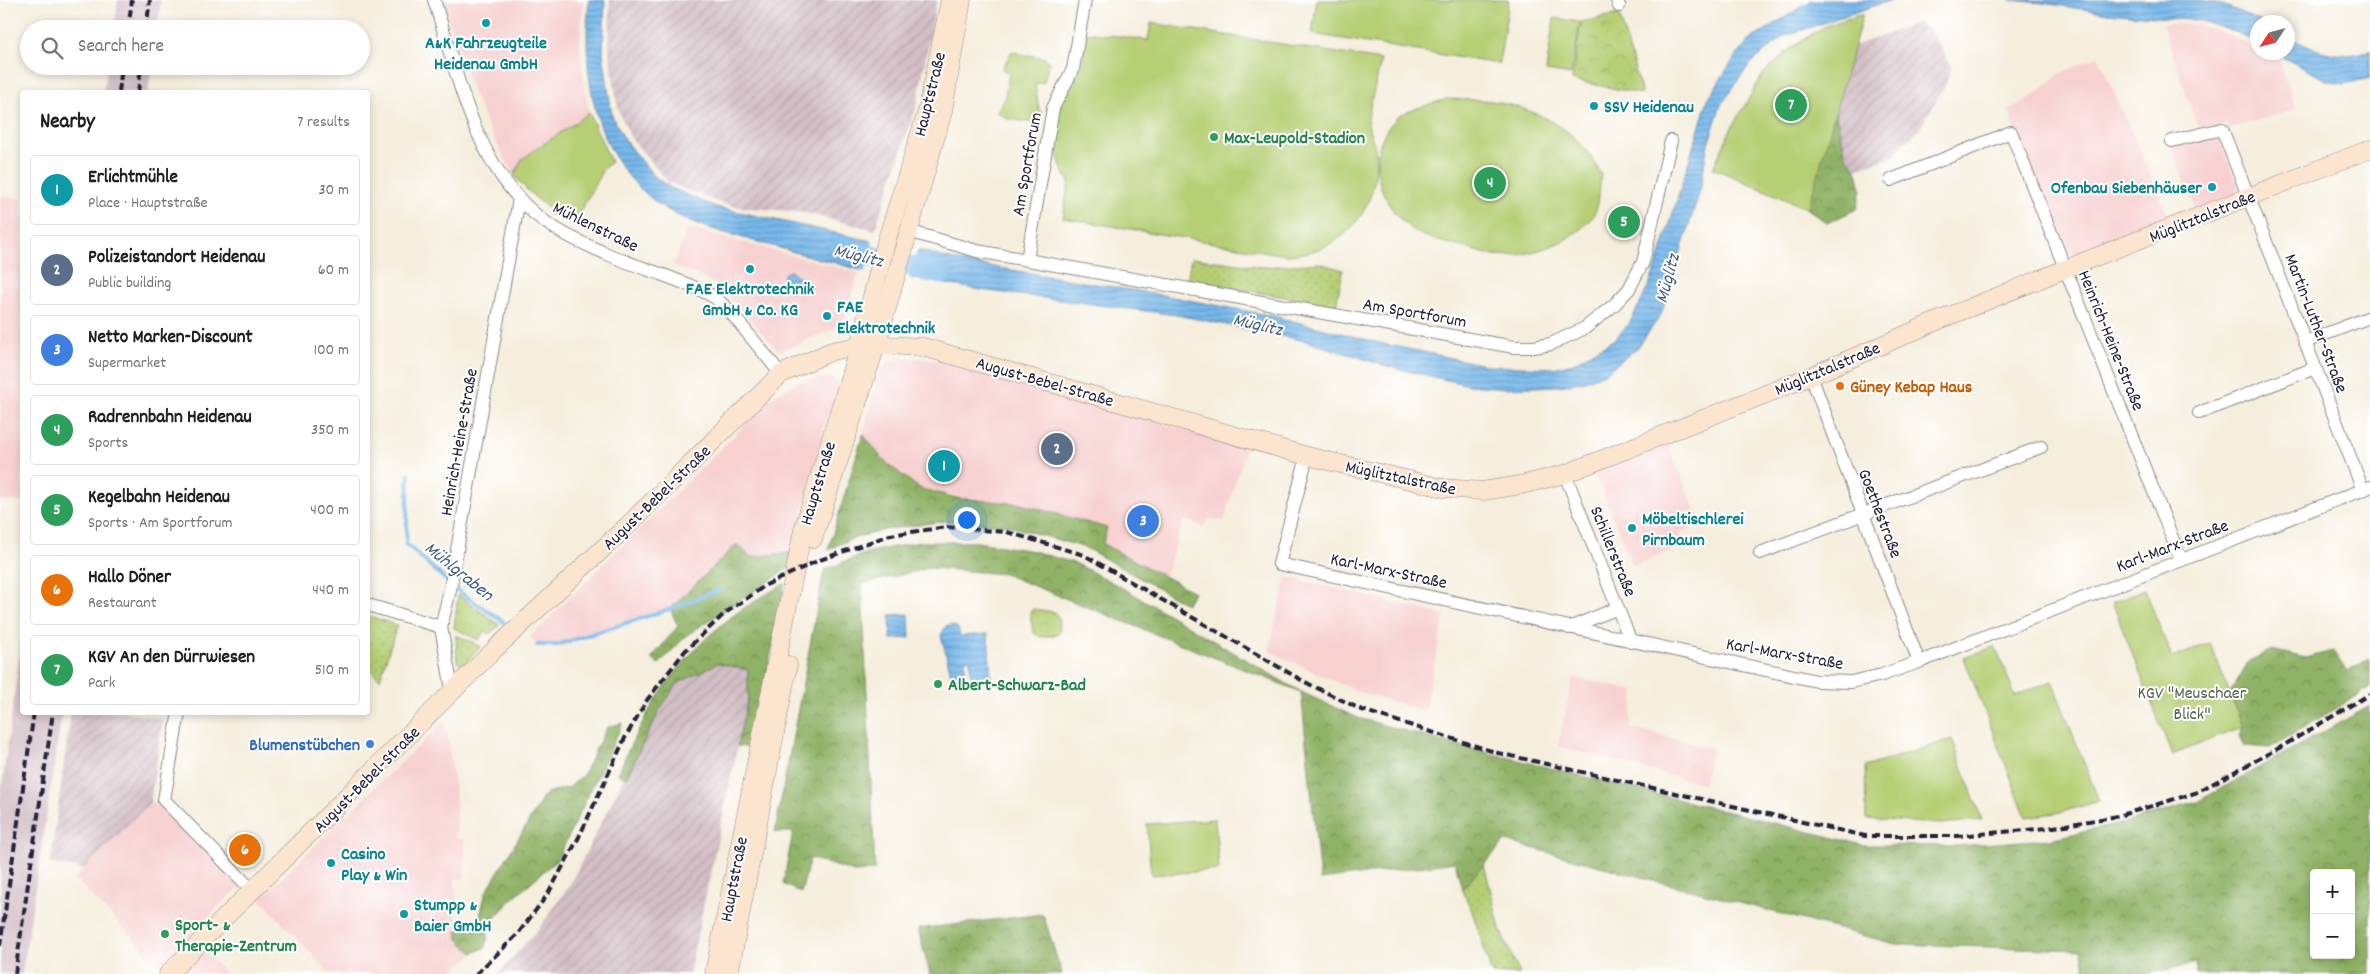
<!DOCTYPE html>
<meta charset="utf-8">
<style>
:root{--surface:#fff;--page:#f2f2f2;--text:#202124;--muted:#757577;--line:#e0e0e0;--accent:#d1495b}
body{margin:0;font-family:Dekko,sans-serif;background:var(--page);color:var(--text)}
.controls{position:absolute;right:15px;bottom:15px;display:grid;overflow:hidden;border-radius:5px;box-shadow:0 2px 8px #0003}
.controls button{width:45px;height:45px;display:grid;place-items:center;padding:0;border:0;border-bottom:1px solid var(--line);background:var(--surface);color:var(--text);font:25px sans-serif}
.compass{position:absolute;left:2250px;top:15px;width:45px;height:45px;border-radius:50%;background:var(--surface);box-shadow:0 2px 8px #0003;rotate:234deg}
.you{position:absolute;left:966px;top:519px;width:18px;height:18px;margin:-12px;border:4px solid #fff;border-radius:50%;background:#1a73e8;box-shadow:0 0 0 8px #1a73e833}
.badge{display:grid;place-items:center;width:32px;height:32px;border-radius:50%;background:var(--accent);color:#fff;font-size:16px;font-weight:700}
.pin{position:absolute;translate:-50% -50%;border:2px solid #fff;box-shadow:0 1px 5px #0006}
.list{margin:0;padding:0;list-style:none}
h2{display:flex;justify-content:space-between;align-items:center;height:65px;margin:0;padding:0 20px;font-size:21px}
h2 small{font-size:16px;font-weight:400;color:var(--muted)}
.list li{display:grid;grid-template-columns:32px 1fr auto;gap:15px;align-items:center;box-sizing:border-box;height:70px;margin:0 10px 10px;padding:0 10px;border:1px solid var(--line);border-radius:5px}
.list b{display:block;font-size:19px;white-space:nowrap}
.list p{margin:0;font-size:16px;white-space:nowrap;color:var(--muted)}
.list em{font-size:16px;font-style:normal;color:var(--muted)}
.icon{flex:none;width:28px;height:28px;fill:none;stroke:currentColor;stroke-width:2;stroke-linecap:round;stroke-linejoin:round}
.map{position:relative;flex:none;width:2370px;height:974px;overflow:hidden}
.search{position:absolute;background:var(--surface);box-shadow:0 2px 8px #0003;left:20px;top:20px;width:350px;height:55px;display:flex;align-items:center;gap:12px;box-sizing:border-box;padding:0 18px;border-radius:28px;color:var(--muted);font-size:19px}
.panel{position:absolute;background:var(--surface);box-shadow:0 2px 8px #0003;left:20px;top:90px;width:350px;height:625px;border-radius:5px}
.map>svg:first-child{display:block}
.built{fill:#f7d0d0}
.industrial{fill:url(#industrial-furrows)}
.railway{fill:#d2bec5}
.grass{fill:url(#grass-dots);stroke:#6c7858}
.forest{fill:url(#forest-crowns);stroke:#596a50;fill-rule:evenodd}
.park{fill:url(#park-crowns);stroke:#6c7858}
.garden{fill:#b6cf74;stroke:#6c7858}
.water{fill:url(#water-rules);stroke:#4c6d93}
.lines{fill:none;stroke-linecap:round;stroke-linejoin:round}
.stream{stroke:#77b8eb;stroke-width:4}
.river{stroke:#77b8eb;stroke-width:21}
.street-casing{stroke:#8c888c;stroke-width:14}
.secondary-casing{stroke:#8c888c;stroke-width:19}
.street{stroke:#fff;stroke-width:12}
.secondary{stroke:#fce5cf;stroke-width:18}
.rail{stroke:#22223b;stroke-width:4;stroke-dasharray:8 4;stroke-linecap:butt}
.culture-dot{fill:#0f9aa8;stroke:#fff;stroke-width:2}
.leisure-dot{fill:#2e9e5b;stroke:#fff;stroke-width:2}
.food-dot{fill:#e8710a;stroke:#fff;stroke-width:2}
.shop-dot{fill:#3f7fe0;stroke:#fff;stroke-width:2}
.labels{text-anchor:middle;stroke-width:4;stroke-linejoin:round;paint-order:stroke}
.culture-label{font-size:18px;font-weight:bold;fill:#0d838f;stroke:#fff;text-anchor:start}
.street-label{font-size:18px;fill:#22223b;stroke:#fff}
.leisure-label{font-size:18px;font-weight:bold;fill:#27864d;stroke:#fff;text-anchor:start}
.food-label{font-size:18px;font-weight:bold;fill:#c56008;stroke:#fff;text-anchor:start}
.park-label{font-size:18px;fill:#565f4f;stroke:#fff}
.shop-label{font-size:18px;font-weight:bold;fill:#366cbe;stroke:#fff;text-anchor:end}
.water-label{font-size:19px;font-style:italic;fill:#445e81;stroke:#fff}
</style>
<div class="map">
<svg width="2370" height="974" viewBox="0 0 2370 974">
<defs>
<pattern id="industrial-furrows" width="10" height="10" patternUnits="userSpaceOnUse" patternTransform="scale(1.25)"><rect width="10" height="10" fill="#d2bec5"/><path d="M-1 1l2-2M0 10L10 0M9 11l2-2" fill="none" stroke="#b4a3aa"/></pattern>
<pattern id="grass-dots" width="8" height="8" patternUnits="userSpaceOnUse" patternTransform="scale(1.25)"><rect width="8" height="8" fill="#b6cf74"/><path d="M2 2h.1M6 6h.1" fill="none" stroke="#9cb165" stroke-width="1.8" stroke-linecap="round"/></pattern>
<pattern id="forest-crowns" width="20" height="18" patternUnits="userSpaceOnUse" patternTransform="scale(1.25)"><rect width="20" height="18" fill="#90b266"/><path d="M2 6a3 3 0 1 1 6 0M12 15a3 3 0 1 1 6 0" fill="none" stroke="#759055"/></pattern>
<pattern id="park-crowns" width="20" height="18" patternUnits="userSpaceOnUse" patternTransform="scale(1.25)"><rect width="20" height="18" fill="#b6cf74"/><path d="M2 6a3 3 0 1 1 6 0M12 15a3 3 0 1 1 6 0" fill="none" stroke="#9cb165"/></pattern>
<pattern id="water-rules" width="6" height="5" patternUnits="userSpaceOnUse" patternTransform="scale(1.25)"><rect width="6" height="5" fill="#77b8eb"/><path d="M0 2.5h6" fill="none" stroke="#6195c0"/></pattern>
</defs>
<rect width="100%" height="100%" fill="#fff"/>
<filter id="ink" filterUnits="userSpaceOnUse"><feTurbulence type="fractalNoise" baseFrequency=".02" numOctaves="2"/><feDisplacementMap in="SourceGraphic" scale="10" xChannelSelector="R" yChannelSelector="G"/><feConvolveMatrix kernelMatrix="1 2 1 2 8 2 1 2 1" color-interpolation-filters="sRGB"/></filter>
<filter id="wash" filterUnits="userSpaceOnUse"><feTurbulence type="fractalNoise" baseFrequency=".0096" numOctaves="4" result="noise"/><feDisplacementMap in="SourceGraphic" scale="20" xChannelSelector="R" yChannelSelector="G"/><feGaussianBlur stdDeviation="1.12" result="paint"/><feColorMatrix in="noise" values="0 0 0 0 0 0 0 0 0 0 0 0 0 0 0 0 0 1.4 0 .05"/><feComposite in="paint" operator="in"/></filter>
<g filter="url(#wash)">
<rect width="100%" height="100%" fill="#f5eedd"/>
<!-- built -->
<g class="built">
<polygon points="441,0 583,0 580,43 582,69 589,113 522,159 514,175 489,129 472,90"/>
<polygon points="2162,24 2198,24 2233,36 2257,49 2258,52 2265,53 2279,60 2296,109 2229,129 2227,123 2199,130"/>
<polygon points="2098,56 2170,220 2079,255 2070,250 2059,236 2020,144 2009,110 2039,92 2059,74"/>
<polygon points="2217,133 2238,187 2236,194 2196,211 2171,145"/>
<polygon points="0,196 22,199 22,503 1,500 0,508"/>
<polygon points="688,228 859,273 842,325 783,351 778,350 725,292 712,282 673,265"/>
<polygon points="907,357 947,361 1246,448 1224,521 1209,519 1203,527 1184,520 1165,576 1102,543 1107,528 919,488 884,461 863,434 880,372 889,361"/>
<polygon points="816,378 830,378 839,382 826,419 793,552 751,557 737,544 670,609 558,647 537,645 530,637 748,422 762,403 798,382"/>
<polygon points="1667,441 1701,524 1679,533 1684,545 1633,566 1594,471"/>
<polygon points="1286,577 1445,615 1424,711 1356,691 1269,651"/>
<polygon points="1573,677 1635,691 1630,728 1713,748 1703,784 1558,746"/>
<polygon points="445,720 456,797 457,839 465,839 465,879 455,879 457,931 458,939 473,953 450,974 330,974 260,899"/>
<polygon points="161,802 241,885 159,965 75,878 150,803"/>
<polygon points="204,951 226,974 180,974"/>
</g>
<!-- industrial -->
<g class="industrial">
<polygon points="610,0 937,0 917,104 875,230 800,212 737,207 717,202 669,183 631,138 618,110 609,50"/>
<polygon points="1917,23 1928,28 1952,66 1945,86 1918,131 1905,142 1894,156 1856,169 1846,157 1835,112 1854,46"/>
<polygon points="718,663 748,669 748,698 689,974 498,974 540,927 569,886 648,731 677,684"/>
<polygon points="120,712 163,719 150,803 84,869 50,864 71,713"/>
</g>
<!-- railway -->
<g class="railway">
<polygon points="118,0 161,0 157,29 114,29"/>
<polygon points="108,66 152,66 148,92 103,92"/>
<polygon points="22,639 22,712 62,713 22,974 0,974 0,799"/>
</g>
<!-- grass -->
<g class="grass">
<polygon points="1191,258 1263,267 1319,263 1343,270 1336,306 1187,280"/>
<polygon points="368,616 397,625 380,679 368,668"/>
<polygon points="456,635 481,646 463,666 457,662"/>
<polygon points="1484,864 1501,932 1520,974 1492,974 1472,911 1462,889"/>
</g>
<!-- forest -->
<g class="forest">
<polygon points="1835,112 1846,156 1856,169 1861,188 1857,209 1827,223 1808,209"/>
<polygon points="863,434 884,461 919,488 957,498 1021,504 1107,528 1103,544 1194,592 1186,604 1086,548 1006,525 947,521 888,529 848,540 828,550"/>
<path d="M920 542H978L1033 551 1077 564 1130 592 1301 692 1358 718 1457 745 1863 845 1956 846 2050 839 2120 824 2197 802 2370 706V974H2197L2196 963 2147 974H2087L2081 950 1895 944 1505 841 1462 889 1455 862 1320 880 1301 692 1004 574 930 568 862 584 875 870 854 872 810 858 801 893 783 884 793 832H775L824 570 869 552ZM2314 873H2351V955H2314Z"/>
<polygon points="737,544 751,557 793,552 792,566 687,635 659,664 651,659 678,626 670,609"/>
<path d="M785 583 752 748 737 746 748 698V670L718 663 677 684 659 711 626 778 618 774C641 717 675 662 724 623 743 607 764 596 785 583Z"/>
<polygon points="2272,650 2305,658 2333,651 2347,672 2370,659 2370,688 2270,748 2245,746 2240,736 2243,727 2230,693 2249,661"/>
<polygon points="623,723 557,860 515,896 489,924 486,947 473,953 458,939 457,931 479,920 486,892 546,793 570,787 583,775 607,727"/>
<polygon points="1043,914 1062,974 930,974 918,929"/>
</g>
<!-- park -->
<g class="park">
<polygon points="1619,14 1642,94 1572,80 1581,22"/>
<polygon points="458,595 500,625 489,634 485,631 478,640 454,628"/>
<polygon points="1033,609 1055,612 1058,617 1060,632 1057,635 1040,637 1033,632 1030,612"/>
</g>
<!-- garden -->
<g class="garden">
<polygon points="1317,0 1509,0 1499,64 1312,34"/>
<polygon points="1863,14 1808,209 1713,168 1731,129 1763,74 1791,48 1825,26"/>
<polygon points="1554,18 1580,22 1571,75 1546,71"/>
<path d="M1151 23 1381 60C1379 72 1367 114 1368 123 1369 132 1375 143 1376 153 1379 210 1344 253 1287 255L1063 218 1069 182C1053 157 1050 123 1063 97 1068 88 1077 80 1080 71 1084 59 1084 44 1085 32L1148 40Z"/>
<polygon points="1011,52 1045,58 1049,63 1044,82 1035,84 1039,110 1043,114 1037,123 1008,119 997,112 1005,96 1009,74 1002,69"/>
<path d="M1447 99C1463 100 1481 99 1497 102 1542 111 1581 131 1601 175 1599 185 1600 203 1595 212 1579 242 1526 259 1495 255 1483 254 1470 249 1458 246 1442 242 1423 238 1409 227 1376 200 1363 150 1397 118 1406 110 1434 103 1447 99Z"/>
<path d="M589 113 611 162 603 169 574 224C550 210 531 197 514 175L522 159Z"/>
<polygon points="2145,589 2172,658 2210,643 2243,727 2172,755 2112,602"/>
<polygon points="1995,646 2015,696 2052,681 2099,801 2062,812 2026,817 1964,658"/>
<polygon points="1952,739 1982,820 1941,824 1866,819 1865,767"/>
<polygon points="1215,819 1219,870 1151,875 1147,824"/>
</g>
<!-- water -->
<g class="water">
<path d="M589 0H605L603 52 612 116 626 142 655 177 671 188 716 207 872 241 864 271C828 261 793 252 758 242 725 233 683 223 656 202 592 154 582 74 589 0Z"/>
<polygon points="1812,0 1892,0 1784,36 1750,64 1721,105 1707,147 1701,187 1661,315 1638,347 1607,372 1585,381 1560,386 1505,388 1469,385 1390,367 1306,341 1177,315 981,290 910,278 918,250 957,261 1162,295 1273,316 1384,344 1490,366 1554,368 1573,363 1615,339 1629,324 1643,298 1656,268 1708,99 1731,63 1750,40"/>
<path d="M2010 0H2200C2223 3 2241 12 2261 22H2258L2257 43 2238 33 2201 21 2108 13 2043 3Z"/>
<path d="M2288 36C2315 51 2340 61 2370 50V78L2344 84 2326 80 2275 53 2288 52Z"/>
<path d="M790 271 798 276 800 282 792 292C781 288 779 283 785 273Z"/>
<polygon points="909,614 910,638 891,639 890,615"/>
<polygon points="952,625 958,628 960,636 988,634 991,680 971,681 970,659 965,659 966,681 953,682 941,635 946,626"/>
</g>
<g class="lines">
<!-- stream -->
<g class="stream">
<polyline points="409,474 406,544 458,591 504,622"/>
<polyline points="537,645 557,645 670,609 719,590"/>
</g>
<!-- river -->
<polyline class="river" points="840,248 942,274"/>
</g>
</g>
<g filter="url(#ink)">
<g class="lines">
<!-- street casing -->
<g class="street-casing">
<g id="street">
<path d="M434 0C458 74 473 161 535 214 555 231 581 243 605 253 640 269 680 278 714 297L727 308 781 374"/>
<polyline points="1617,0 1619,6"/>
<polyline points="2172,141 2222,129 2363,490"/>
<polyline points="1891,180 2011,132 2181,560"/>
<polyline points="908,231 977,251 1514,347 1534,347 1551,344 1585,328 1614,305 1629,289 1643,262 1671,141"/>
<polyline points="1027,260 1053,108 1073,69 1085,0"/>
<polyline points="2305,342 2370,317"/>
<polyline points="1811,376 1919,662"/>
<polyline points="2199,413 2315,368"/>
<polyline points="1307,456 1279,564 1817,681 1851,682 1882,675 1919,662 2370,487"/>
<polyline points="1565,474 1631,642"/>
<polyline points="1760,553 2041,447"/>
<polyline points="368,605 441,627"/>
<polyline points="1569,628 1618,608"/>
<polyline points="456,689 451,684 441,627 450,590 519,199"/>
<polyline points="179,712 164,800 253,891"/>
</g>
</g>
<!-- secondary casing -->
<g class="secondary-casing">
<g id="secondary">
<polyline points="813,539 877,343 943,111 962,0"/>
<polyline points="168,974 494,650 626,527 781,374 832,351 868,344 923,347 1307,456 1443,488 1483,491 1521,485 1565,474 1811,376 1937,321 2065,269 2370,149"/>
<polyline points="714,974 803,530 859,346 887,239 928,108 950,0"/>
<polyline points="729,974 788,665"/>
</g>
</g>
<!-- street -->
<use href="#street" class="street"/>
<!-- secondary -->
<use href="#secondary" class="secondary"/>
<!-- rail -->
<g class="rail">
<polyline points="128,29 132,0"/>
<polyline points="146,29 150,0"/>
<polyline points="119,92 122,66"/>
<polyline points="138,92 141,66"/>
<polyline points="0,946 34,712"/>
<polyline points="15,974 53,712"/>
<polyline points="476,974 517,935 548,894 579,837 625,738 647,700 685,651 724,614 766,585 817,561 890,535 947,527 1007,532 1084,555 1305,682 1362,710 1498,753 1865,836 1957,836 2048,828 2118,816 2195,793 2281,747 2370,694"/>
</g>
</g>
</g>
<!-- markers -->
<g class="culture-dot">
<circle cx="486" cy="23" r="5"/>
<circle cx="1594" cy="106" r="5"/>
<circle cx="2212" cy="187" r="5"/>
<circle cx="750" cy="269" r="5"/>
<circle cx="827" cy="316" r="5"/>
<circle cx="1632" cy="528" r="5"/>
<circle cx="331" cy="863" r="5"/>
<circle cx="404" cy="914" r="5"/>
</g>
<g class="leisure-dot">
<circle cx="1214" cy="137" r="5"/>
<circle cx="938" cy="684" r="5"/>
<circle cx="165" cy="934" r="5"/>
</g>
<circle class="food-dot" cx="1840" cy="386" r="5"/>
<circle class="shop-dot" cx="370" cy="744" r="5"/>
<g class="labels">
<!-- culture labels -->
<g class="culture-label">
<text x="486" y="48" text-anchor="middle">A&amp;K Fahrzeugteile<tspan x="486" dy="21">Heidenau GmbH</tspan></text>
<text x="1604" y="112">SSV Heidenau</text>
<text x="2202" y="193" text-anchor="end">Ofenbau Siebenhäuser</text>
<text x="750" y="294" text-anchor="middle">FAE Elektrotechnik<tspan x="750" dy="21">GmbH &amp; Co. KG</tspan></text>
<text x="837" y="312">FAE<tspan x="837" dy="21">Elektrotechnik</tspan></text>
<text x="1642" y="524">Möbeltischlerei<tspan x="1642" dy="21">Pirnbaum</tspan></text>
<text x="341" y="859">Casino<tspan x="341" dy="21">Play &amp; Win</tspan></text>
<text x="414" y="910">Stumpp &amp;<tspan x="414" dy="21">Baier GmbH</tspan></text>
</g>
<!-- street labels -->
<g class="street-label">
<text transform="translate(929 94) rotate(-76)" y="6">Hauptstraße</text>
<text transform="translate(1026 164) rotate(-80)" y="6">Am Sportforum</text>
<text transform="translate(2202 216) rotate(-22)" y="6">Müglitztalstraße</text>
<text transform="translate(596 226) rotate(26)" y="6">Mühlenstraße</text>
<text transform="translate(1415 312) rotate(10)" y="6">Am Sportforum</text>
<text transform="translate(2317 323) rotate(69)" y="6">Martin-Luther-Straße</text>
<text transform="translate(2112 340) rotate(68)" y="6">Heinrich-Heine-Straße</text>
<text transform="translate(1827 368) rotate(-23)" y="6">Müglitztalstraße</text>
<text transform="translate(1045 381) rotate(16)" y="6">August-Bebel-Straße</text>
<text transform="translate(458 442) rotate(-80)" y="6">Heinrich-Heine-Straße</text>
<text transform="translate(1401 477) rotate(12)" y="6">Müglitztalstraße</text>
<text transform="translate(817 483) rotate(-73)" y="6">Hauptstraße</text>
<text transform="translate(656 497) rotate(-44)" y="6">August-Bebel-Straße</text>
<text transform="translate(1881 513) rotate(69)" y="6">Goethestraße</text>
<text transform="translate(2172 545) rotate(-21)" y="6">Karl-Marx-Straße</text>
<text transform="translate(1614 551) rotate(68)" y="6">Schillerstraße</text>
<text transform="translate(1389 570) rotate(12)" y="6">Karl-Marx-Straße</text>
<text transform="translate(1785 653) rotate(10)" y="6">Karl-Marx-Straße</text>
<text transform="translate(366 779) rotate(-45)" y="6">August-Bebel-Straße</text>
<text transform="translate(733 879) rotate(-79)" y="6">Hauptstraße</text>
</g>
<!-- leisure labels -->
<g class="leisure-label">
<text x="1224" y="143">Max-Leupold-Stadion</text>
<text x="948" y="690">Albert-Schwarz-Bad</text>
<text x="175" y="930">Sport- &amp;<tspan x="175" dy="21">Therapie-Zentrum</tspan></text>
</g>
<!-- food labels -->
<g class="food-label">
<text x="1850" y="392">Güney Kebap Haus</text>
</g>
<!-- park labels -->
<g class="park-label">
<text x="2192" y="698">KGV "Meuschaer<tspan x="2192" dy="21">Blick"</tspan></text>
</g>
<!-- shop labels -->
<g class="shop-label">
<text x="360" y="750">Blumenstübchen</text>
</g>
<!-- water labels -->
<g class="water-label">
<text transform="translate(859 254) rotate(14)" y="7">Müglitz</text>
<text transform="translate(1666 278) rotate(-75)" y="7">Müglitz</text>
<text transform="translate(1258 323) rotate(13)" y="7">Müglitz</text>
<text transform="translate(460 570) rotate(39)" y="7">Mühlgraben</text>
</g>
</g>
</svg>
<div class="controls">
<button>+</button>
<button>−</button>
</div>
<svg class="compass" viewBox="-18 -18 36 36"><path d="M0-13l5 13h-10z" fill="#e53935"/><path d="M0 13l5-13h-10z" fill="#757577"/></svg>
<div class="you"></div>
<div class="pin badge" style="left:944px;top:466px;background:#0f9aa8">1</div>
<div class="pin badge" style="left:1057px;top:449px;background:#5c6f8a">2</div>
<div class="pin badge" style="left:1143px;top:521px;background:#3f7fe0">3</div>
<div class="pin badge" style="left:1490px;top:183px;background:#2e9e5b">4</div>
<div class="pin badge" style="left:1624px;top:222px;background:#2e9e5b">5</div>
<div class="pin badge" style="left:245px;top:850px;background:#e8710a">6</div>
<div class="pin badge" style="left:1791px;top:105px;background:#2e9e5b">7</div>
<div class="search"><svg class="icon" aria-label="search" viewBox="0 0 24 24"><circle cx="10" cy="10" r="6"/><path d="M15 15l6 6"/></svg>Search here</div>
<section class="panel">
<h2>Nearby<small>7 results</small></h2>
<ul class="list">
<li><span class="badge" style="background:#0f9aa8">1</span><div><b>Erlichtmühle</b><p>Place · Hauptstraße</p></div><em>30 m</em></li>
<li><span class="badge" style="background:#5c6f8a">2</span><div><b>Polizeistandort Heidenau</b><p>Public building</p></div><em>60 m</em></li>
<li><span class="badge" style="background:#3f7fe0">3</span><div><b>Netto Marken-Discount</b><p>Supermarket</p></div><em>100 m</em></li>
<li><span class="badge" style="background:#2e9e5b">4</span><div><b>Radrennbahn Heidenau</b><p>Sports</p></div><em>350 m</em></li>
<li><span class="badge" style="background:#2e9e5b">5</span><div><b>Kegelbahn Heidenau</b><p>Sports · Am Sportforum</p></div><em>400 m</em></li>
<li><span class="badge" style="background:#e8710a">6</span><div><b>Hallo Döner</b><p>Restaurant</p></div><em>440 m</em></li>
<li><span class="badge" style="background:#2e9e5b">7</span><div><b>KGV An den Dürrwiesen</b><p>Park</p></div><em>510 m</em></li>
</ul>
</section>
</div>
